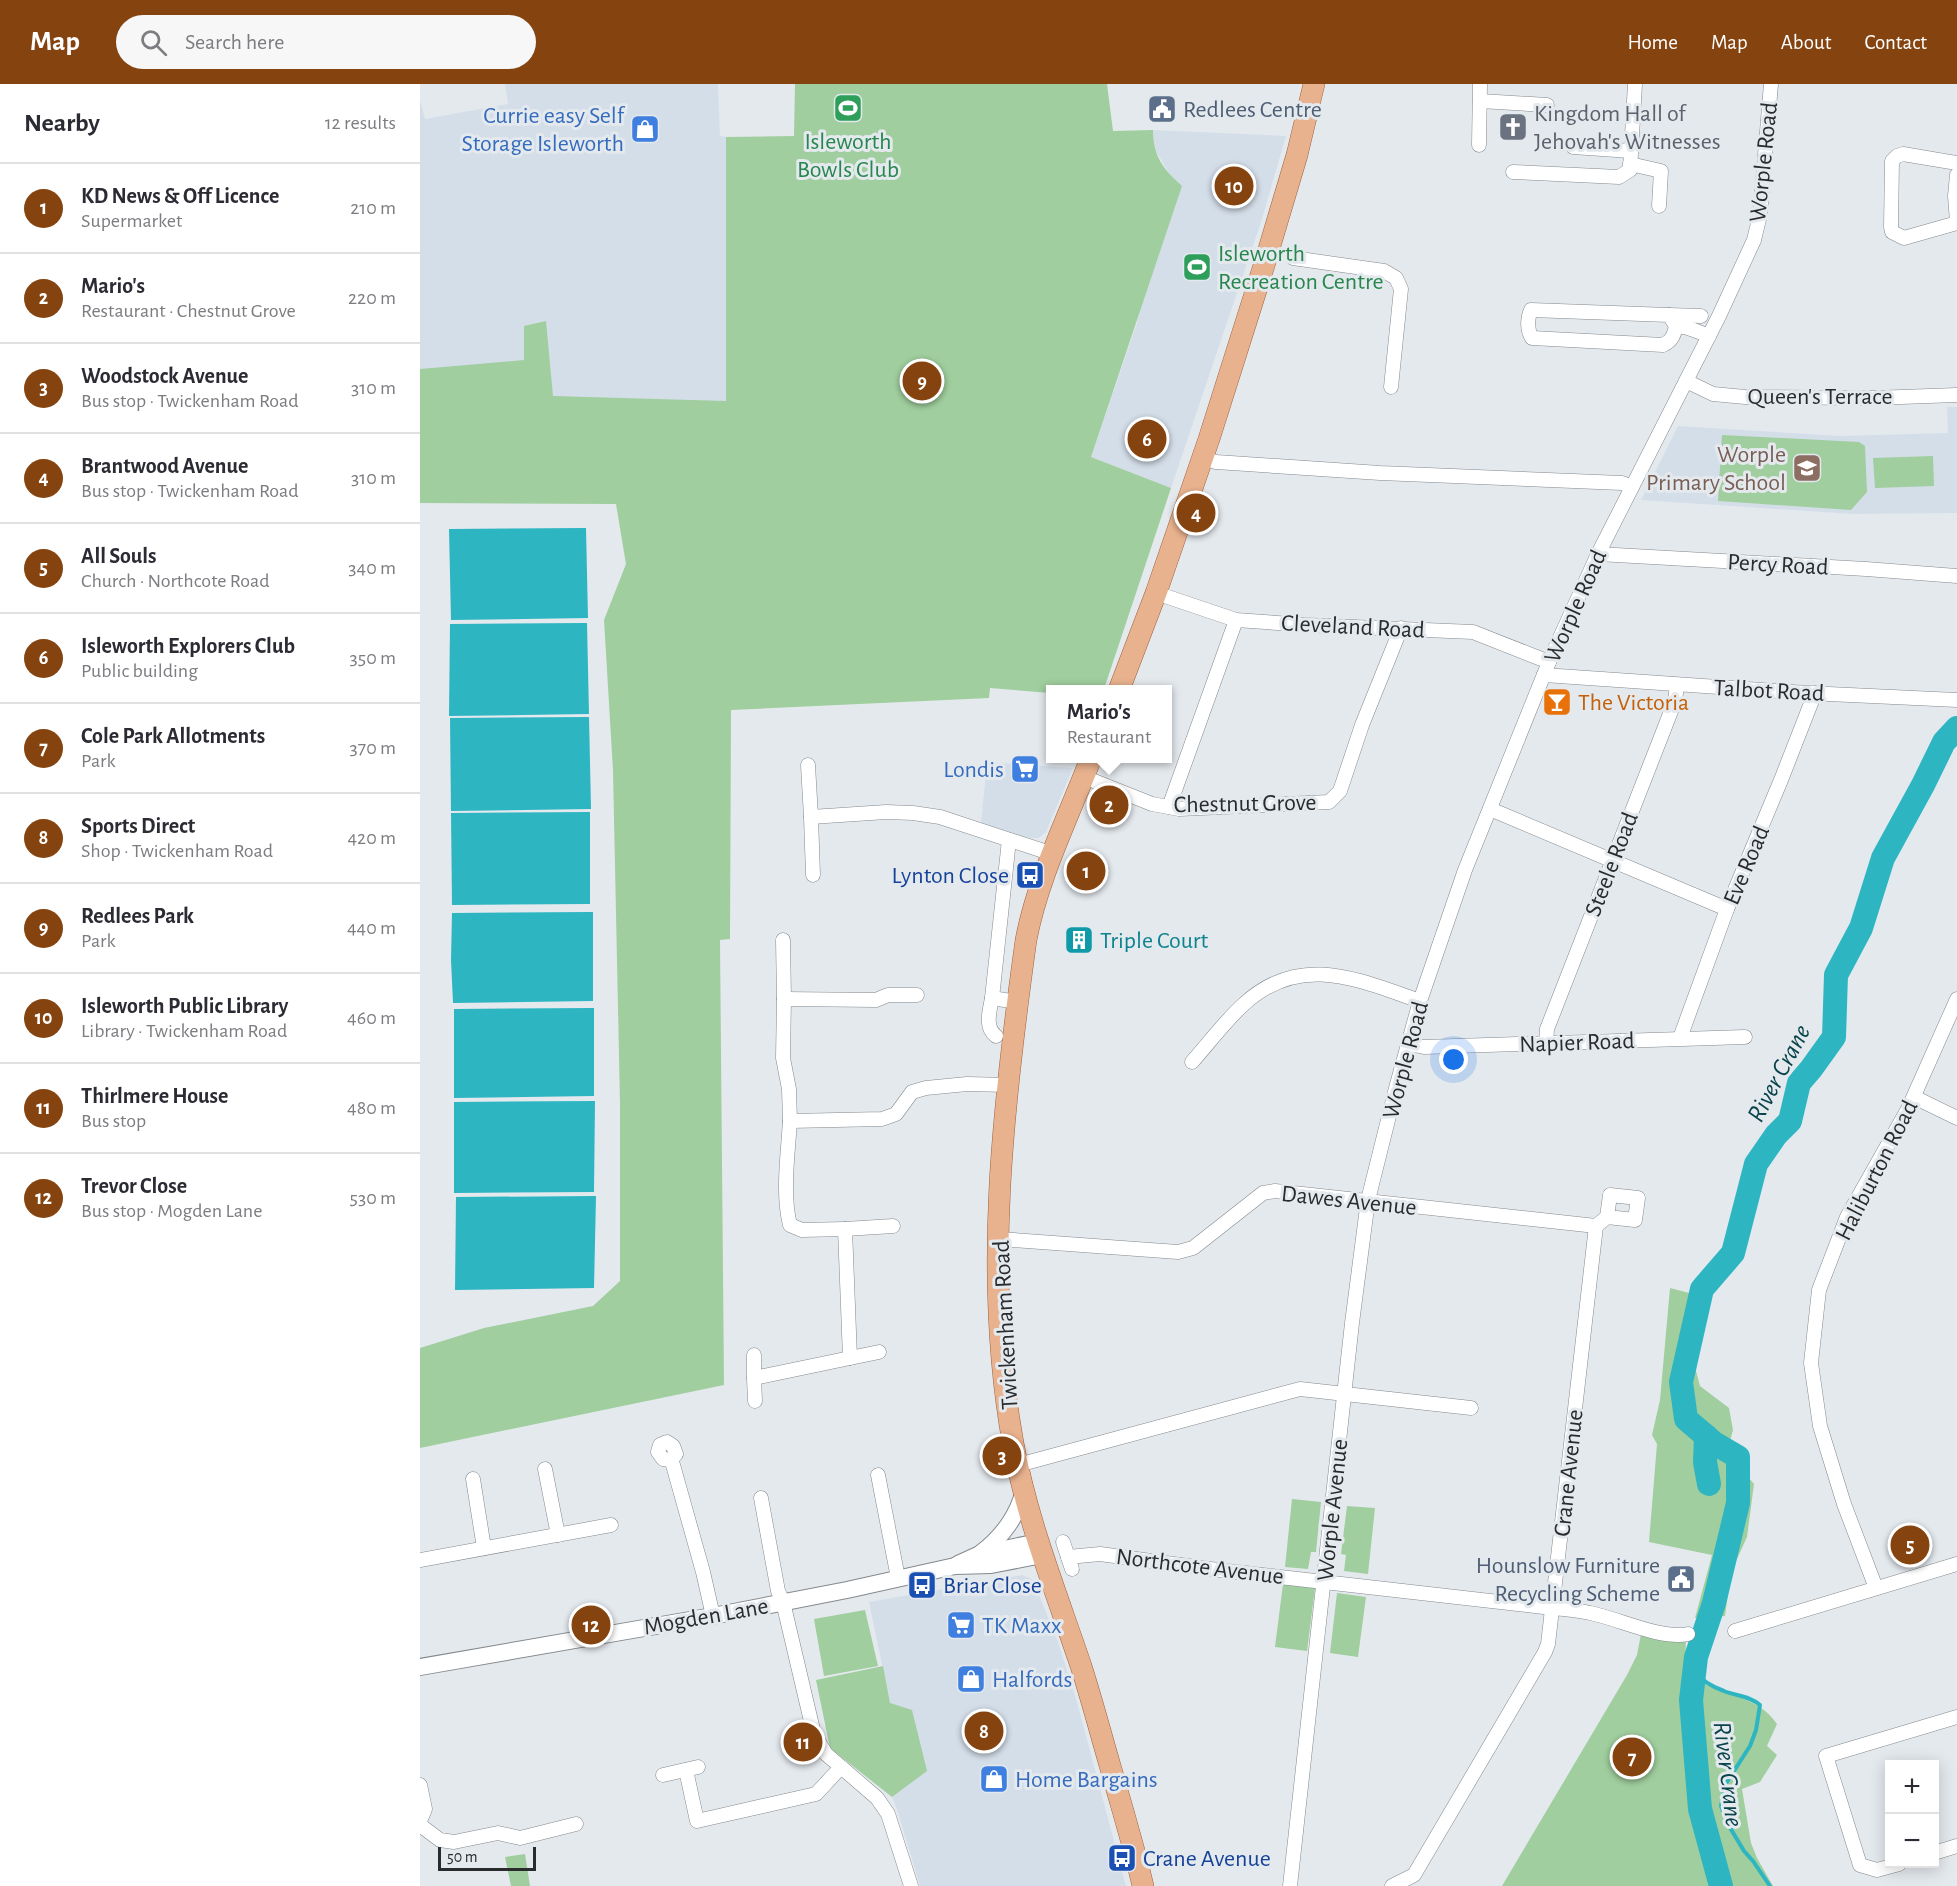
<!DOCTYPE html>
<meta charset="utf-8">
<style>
:root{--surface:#fff;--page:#f7f7f7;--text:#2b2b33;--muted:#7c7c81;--line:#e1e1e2;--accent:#85440f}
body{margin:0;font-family:"Alegreya Sans",sans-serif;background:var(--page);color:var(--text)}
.controls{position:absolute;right:18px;bottom:18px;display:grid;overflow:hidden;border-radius:0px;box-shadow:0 3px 15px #0003}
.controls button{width:54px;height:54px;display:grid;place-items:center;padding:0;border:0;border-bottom:2px solid var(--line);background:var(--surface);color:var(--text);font:30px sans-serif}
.scale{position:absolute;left:18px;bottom:15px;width:98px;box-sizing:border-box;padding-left:6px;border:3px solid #292b2d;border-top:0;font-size:16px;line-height:21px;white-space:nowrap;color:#292b2d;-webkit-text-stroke:4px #e4e9ee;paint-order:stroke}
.you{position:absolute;left:1034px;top:976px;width:21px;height:21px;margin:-15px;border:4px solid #fff;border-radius:50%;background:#1a73e8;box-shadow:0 0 0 9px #1a73e833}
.badge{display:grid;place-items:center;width:39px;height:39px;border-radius:50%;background:var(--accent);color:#fff;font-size:20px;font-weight:700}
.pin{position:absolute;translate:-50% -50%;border:3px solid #fff;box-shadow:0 2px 6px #0006}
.popup{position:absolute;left:626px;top:601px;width:126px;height:78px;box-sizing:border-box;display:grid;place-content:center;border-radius:0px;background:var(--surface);filter:drop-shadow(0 2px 4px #0005);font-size:20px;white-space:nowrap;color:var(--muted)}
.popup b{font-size:22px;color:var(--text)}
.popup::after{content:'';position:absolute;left:50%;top:100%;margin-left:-12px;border:12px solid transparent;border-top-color:var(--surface)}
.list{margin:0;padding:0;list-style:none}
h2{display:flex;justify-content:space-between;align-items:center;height:78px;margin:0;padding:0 24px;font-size:26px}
h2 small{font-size:20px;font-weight:400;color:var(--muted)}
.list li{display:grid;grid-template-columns:39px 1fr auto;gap:18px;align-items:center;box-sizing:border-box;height:90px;padding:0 24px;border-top:2px solid var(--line)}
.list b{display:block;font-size:22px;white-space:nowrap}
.list p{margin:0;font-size:20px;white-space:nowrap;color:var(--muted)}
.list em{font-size:20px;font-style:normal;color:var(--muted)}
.icon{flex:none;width:33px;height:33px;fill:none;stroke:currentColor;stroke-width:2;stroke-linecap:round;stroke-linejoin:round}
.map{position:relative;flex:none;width:1537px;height:1802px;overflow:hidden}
header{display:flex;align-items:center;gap:36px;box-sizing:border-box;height:84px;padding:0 30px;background:var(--accent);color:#fff}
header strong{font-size:28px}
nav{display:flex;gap:33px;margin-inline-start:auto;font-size:21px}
.search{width:420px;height:54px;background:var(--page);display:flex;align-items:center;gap:15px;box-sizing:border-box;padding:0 21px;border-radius:33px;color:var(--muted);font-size:22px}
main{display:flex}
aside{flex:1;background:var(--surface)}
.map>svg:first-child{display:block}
.built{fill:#d4dee9}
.green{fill:#a0ce9e}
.water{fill:#2db5c2}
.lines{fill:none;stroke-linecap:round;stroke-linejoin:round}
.stream{stroke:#2db5c2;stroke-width:4}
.river{stroke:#2db5c2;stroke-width:24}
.minor-casing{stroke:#84898d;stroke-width:15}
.tertiary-casing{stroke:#84898d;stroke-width:18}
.primary-casing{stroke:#9d613b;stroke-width:22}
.minor{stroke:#fff;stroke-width:14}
.tertiary{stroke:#fff;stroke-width:16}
.primary{stroke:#e9b28e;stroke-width:21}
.labels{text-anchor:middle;stroke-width:6;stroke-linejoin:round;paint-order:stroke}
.service-label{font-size:24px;fill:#4e5e75;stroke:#e4e9ee;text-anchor:start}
.worship-label{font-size:24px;fill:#5b616d;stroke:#e4e9ee;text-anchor:start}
.shop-label{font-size:24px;fill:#366cbe;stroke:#e4e9ee;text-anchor:start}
.leisure-label{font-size:24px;fill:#27864d;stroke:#e4e9ee}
.street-label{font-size:24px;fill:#292b2d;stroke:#e4e9ee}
.education-label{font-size:24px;fill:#785e54;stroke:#e4e9ee;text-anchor:end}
.food-label{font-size:24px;fill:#c56008;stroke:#e4e9ee;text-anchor:start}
.transit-label{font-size:24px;fill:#164399;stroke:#e4e9ee;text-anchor:start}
.culture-label{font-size:24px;fill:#0d838f;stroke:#e4e9ee;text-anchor:start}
.water-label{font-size:26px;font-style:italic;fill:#09444a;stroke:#e4e9ee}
</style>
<header>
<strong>Map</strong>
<div class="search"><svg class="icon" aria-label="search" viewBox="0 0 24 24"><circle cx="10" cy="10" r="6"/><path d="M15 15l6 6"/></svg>Search here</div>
<nav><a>Home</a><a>Map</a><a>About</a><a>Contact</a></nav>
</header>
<main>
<aside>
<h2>Nearby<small>12 results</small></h2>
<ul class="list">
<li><span class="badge">1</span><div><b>KD News &amp; Off Licence</b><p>Supermarket</p></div><em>210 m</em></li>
<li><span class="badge">2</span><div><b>Mario's</b><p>Restaurant · Chestnut Grove</p></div><em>220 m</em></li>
<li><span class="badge">3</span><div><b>Woodstock Avenue</b><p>Bus stop · Twickenham Road</p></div><em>310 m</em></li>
<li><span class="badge">4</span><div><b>Brantwood Avenue</b><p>Bus stop · Twickenham Road</p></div><em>310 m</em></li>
<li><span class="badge">5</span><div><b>All Souls</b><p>Church · Northcote Road</p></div><em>340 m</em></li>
<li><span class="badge">6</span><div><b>Isleworth Explorers Club</b><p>Public building</p></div><em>350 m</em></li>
<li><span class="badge">7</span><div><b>Cole Park Allotments</b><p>Park</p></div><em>370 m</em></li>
<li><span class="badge">8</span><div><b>Sports Direct</b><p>Shop · Twickenham Road</p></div><em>420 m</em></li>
<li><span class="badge">9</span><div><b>Redlees Park</b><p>Park</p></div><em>440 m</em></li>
<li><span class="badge">10</span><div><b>Isleworth Public Library</b><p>Library · Twickenham Road</p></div><em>460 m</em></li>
<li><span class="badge">11</span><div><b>Thirlmere House</b><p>Bus stop</p></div><em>480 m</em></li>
<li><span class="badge">12</span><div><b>Trevor Close</b><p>Bus stop · Mogden Lane</p></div><em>530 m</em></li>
</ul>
</aside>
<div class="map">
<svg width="1537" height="1802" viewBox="0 0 1537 1802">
<rect width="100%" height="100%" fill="#e4e9ee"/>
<!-- built -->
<g class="built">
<polygon points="85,0 298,0 300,52 306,53 306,319 133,318 0,295 0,16 5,35 88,20"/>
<polygon points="733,46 866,52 841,138 751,404 671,373 717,239 750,91 733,62"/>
<polygon points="1527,323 1537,323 1537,429 1434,430 1221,416 1258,342 1420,352 1528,349"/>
<polygon points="567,678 653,684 626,748 619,754 609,754 583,748 561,739"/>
<polygon points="602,1491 610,1494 614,1498 639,1561 657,1618 706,1802 500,1802 477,1725 472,1713 506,1687 470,1619 449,1518"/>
</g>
<!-- green -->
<g class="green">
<path d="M375 0H687L693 47 733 46C733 72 743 85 762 102L671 373 751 404 684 605 630 606V609L570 604 569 614 311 626 310 855 300 856 304 1301 0 1364V1264L64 1244 173 1222 200 1197V1019L193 686 184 536 206 480 196 420 0 419V285L104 276V242L126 237 133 312 306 317V53L374 52Z"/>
<polygon points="1302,351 1439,358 1445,362 1447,408 1431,426 1298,417"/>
<polygon points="1513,372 1514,402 1455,404 1453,374"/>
<polygon points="1250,1204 1277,1211 1276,1287 1280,1302 1309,1324 1313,1346 1308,1364 1321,1385 1334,1400 1327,1453 1311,1488 1305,1532 1275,1534 1292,1471 1229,1458 1237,1360 1232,1351 1240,1316"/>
<polygon points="872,1415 901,1418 896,1468 891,1468 888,1485 865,1483"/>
<polygon points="927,1422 955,1424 948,1490 924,1487 926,1471 921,1470"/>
<polygon points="863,1500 895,1504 887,1567 855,1563"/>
<polygon points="917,1509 946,1513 938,1573 910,1569"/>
<polygon points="445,1526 458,1582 404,1592 394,1535"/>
<polygon points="1221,1550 1266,1557 1263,1616 1267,1693 1276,1746 1294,1802 1082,1802 1207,1591 1217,1571"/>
<polygon points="463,1582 470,1619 492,1626 507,1687 472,1713 410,1664 396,1596"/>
<path d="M1280 1597C1308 1614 1337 1611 1357 1640L1347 1662 1357 1671 1340 1698 1322 1705 1331 1759 1337 1774 1353 1802H1308C1289 1737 1275 1665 1280 1597Z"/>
<polygon points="105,1770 110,1802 91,1802 85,1773"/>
</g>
<!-- water -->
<g class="water">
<polygon points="166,444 168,534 31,536 29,445"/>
<polygon points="167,539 169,630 29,632 30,540"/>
<polygon points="169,633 171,725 31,727 30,634"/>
<polygon points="170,728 170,820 32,821 31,729"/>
<polygon points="173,828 173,917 33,919 31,876 32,829"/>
<polygon points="174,924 174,1012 34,1014 34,925"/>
<polygon points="175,1017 174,1108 34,1109 34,1018"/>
<polygon points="176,1112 174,1204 35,1206 36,1113"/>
</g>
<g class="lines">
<!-- stream -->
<path class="stream" d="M1275 1588C1282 1597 1293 1603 1304 1607 1316 1612 1330 1612 1340 1621L1336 1646 1330 1662 1305 1701 1301 1722 1309 1742 1324 1767 1333 1777 1350 1802"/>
<!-- river -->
<g class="river">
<polyline points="1286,1352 1285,1378 1289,1400"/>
<polyline points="1301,1802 1280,1725 1271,1616 1276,1573 1294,1519 1318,1419 1318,1373 1294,1359 1266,1335 1261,1298 1282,1205 1313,1169 1336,1080 1356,1051 1370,1037 1379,999 1391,985 1414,953 1416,891 1441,844 1463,774 1503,701 1524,658 1537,644"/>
</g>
<!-- minor casing -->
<g class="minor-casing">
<g id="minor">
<polyline points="1060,17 1127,21"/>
<polyline points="1059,61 1060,0"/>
<polyline points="1153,63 1211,67"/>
<polyline points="1537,79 1483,70 1477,72 1472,77 1471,143 1472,148 1484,154 1537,139"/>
<polyline points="1210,80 1241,87 1239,122"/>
<polyline points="1093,88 1199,93 1210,86 1215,0"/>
<polyline points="1537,91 1535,112 1537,138"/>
<polyline points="873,174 964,187 976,194 981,205 971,303"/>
<path d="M1111 226 1249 231 1256 242C1254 251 1252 257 1243 261L1112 254C1107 246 1107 235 1111 226Z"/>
<polyline points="1249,231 1281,232"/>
<path d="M1256 242C1268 242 1278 248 1289 252"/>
<polyline points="1266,297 1293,310 1325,313 1453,314 1537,311"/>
<polyline points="783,374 796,378 960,389 1202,399 1212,403"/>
<polyline points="1178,470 1446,485 1537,492"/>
<polyline points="736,509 816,536 886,541 1053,548 1129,578"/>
<polyline points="1124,591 1387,609 1537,616"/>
<polyline points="388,681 391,733 466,728 493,729 520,733 633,770"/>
<polyline points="664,693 732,720 759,725 909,718 920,707 942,641 981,544"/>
<polyline points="749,723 816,536"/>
<polyline points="1070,725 1307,825"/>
<polyline points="391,733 393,791"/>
<polyline points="589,756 572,914 597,918"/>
<polyline points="363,856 364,915"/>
<polyline points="497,911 468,911 456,916 364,915 363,974 369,1005 370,1037 462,1035 476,1030 492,1008 506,1004 547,1000 588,1001"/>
<path d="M572 914C570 926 564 943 576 952"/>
<polyline points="1260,954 1307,825 1361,696 1395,609"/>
<polyline points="989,960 1004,963 1325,953"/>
<polyline points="1126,960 1127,945 1255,617 1257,601"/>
<path d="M772 978C789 959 805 937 824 920 881 868 938 896 1000 917"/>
<polyline points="1494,1013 1537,1034"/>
<path d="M370 1037C368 1069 362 1110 370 1141L382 1146 425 1145 430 1274 459 1268"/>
<polyline points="425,1145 473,1142"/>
<polyline points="579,1155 758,1168 773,1164 843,1109 855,1107 1176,1142 1187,1133 1190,1111 1218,1114 1215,1136 1187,1133"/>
<polyline points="334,1271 334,1294 430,1274"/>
<polyline points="334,1294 335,1317"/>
<polyline points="251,1376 256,1370 253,1362 247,1358 240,1361 238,1368 243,1375 251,1376 253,1381 283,1488 293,1532"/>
<polyline points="598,1381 880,1305 1051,1324"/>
<polyline points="125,1385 138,1451"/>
<polyline points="458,1391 478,1494"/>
<polyline points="53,1395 64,1464"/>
<polyline points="341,1414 358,1507 363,1518 394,1650 406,1670 457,1714 468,1730 491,1802"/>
<polyline points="643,1458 652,1485"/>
<path d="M648 1473 680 1470 790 1485 1132 1524C1145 1525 1158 1526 1170 1529 1197 1534 1241 1556 1268 1550"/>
<polyline points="0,1476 191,1441"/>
<polyline points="1456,1504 1424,1420 1400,1342 1391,1279 1399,1206 1427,1133 1488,1025 1537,915"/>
<polyline points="1315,1547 1537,1480"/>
<polyline points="266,1686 277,1737 396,1710 421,1683"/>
<polyline points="243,1691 278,1683"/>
<polyline points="0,1701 5,1725 0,1737"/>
<polyline points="0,1741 20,1756 34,1758 78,1749 100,1754 156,1740"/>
<polyline points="1514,1769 1537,1762"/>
<polyline points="1479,1780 1457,1786 1440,1781 1406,1672 1537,1633"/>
<polyline points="870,1802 932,1239 948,1116 976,1004 1000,917 1045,786 1129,578 1178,470 1299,232 1334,156 1340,131 1351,0"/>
<polyline points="972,1802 994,1791 1125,1568 1128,1560 1176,1142"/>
</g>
</g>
<!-- tertiary casing -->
<g class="tertiary-casing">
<g id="tertiary">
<path d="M561 1469C581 1454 599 1431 604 1405"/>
<polyline points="538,1480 560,1470 618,1458"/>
<polyline points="0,1583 293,1532 427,1506 535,1482 571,1481 622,1471"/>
</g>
</g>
<!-- primary casing -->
<g class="primary-casing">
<g id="primary">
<polyline points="699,606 736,509 789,355 846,175 877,71 894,0"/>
<path d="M671 674C648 734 618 793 606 856 583 1021 563 1193 593 1359 607 1436 636 1508 661 1582 672 1616 681 1651 691 1685 702 1724 714 1763 723 1802"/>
</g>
</g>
<!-- minor -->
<use href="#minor" class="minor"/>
<!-- tertiary -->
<use href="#tertiary" class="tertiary"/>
<!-- primary -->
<use href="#primary" class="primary"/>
</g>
<!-- icons -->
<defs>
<g id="stadium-square" transform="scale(1.5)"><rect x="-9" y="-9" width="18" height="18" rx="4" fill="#2e9e5b" stroke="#e4e9ee"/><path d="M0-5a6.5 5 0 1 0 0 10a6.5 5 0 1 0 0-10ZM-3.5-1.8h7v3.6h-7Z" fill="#fff"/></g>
<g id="civic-square" transform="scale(1.5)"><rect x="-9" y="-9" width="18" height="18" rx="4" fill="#5c6f8a" stroke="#e4e9ee"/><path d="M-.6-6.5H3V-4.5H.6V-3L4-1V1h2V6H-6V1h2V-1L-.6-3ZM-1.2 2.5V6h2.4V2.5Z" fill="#fff"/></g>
<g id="church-square" transform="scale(1.5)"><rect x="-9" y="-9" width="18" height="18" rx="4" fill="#6b7280" stroke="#e4e9ee"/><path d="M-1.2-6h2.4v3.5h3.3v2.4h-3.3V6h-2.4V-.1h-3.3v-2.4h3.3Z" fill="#fff"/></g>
<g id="shop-square" transform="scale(1.5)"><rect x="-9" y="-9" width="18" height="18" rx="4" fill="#3f7fe0" stroke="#e4e9ee"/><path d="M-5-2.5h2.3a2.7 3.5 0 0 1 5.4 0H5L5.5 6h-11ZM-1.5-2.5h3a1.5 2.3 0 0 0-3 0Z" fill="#fff"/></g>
<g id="school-square" transform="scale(1.5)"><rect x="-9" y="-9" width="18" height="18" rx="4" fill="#8d6e63" stroke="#e4e9ee"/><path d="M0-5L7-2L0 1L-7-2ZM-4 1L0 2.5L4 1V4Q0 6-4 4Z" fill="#fff"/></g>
<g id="bar-square" transform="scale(1.5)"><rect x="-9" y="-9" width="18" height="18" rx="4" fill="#e8710a" stroke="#e4e9ee"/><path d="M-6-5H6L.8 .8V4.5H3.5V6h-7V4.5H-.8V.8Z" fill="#fff"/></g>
<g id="supermarket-square" transform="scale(1.5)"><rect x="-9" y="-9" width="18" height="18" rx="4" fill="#3f7fe0" stroke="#e4e9ee"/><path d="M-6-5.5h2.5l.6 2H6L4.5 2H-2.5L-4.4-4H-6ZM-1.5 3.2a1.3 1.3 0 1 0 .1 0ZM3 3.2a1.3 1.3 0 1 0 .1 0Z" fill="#fff"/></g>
<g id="bus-square" transform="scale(1.5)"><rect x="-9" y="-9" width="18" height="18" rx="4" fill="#1a4fb4" stroke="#e4e9ee"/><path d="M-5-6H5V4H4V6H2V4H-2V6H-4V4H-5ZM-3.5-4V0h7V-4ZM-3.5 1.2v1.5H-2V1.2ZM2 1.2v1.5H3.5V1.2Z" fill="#fff"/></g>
<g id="building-square" transform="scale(1.5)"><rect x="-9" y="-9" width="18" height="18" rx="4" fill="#0f9aa8" stroke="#e4e9ee"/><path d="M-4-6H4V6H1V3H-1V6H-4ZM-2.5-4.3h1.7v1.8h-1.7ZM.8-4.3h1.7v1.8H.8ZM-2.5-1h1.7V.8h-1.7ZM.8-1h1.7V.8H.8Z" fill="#fff"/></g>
</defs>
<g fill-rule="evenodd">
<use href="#stadium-square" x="428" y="24"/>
<use href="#civic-square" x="742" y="25"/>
<use href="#church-square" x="1093" y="43"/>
<use href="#shop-square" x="225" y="45"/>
<use href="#stadium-square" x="777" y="183"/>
<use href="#school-square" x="1387" y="384"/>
<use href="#bar-square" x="1137" y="618"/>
<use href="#supermarket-square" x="605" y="685"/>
<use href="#bus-square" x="610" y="791"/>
<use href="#building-square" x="659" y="856"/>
<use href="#civic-square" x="1261" y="1495"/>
<use href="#bus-square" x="502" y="1501"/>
<use href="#supermarket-square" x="541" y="1541"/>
<use href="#shop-square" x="551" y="1595"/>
<use href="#shop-square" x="574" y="1695"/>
<use href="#bus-square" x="702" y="1774"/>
</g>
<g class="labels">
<!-- service labels -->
<g class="service-label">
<text x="763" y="33">Redlees Centre</text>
<text x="1240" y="1489" text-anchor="end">Hounslow Furniture<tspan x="1240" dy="28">Recycling Scheme</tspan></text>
</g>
<!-- worship labels -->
<g class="worship-label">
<text x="1114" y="37">Kingdom Hall of<tspan x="1114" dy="28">Jehovah's Witnesses</tspan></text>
</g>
<!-- shop labels -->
<g class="shop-label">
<text x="204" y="39" text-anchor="end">Currie easy Self<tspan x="204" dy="28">Storage Isleworth</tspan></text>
<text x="584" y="693" text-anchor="end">Londis</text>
<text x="562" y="1549">TK Maxx</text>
<text x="572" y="1603">Halfords</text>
<text x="595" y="1703">Home Bargains</text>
</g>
<!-- leisure labels -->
<g class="leisure-label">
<text x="428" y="65">Isleworth<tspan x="428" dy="28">Bowls Club</tspan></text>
<text x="798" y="177" text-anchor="start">Isleworth<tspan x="798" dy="28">Recreation Centre</tspan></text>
</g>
<!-- street labels -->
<g class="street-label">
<text transform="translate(1343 78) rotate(-84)" y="8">Worple Road</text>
<text x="1400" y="320">Queen's Terrace</text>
<text transform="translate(1358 480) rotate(3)" y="8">Percy Road</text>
<text transform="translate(1155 522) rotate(-66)" y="8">Worple Road</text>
<text transform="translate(933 542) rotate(3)" y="8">Cleveland Road</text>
<text transform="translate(1349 606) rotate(3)" y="8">Talbot Road</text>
<text transform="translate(825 719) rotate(-1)" y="8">Chestnut Grove</text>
<text transform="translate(1191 780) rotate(-69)" y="8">Steele Road</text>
<text transform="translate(1326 781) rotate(-67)" y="8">Eve Road</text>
<text transform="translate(1157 958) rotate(-2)" y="8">Napier Road</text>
<text transform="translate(985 976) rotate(-75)" y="8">Worple Road</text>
<text transform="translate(1456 1086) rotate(-63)" y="8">Haliburton Road</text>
<text transform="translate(929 1116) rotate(6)" y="8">Dawes Avenue</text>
<text transform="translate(585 1241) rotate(-93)" y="8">Twickenham Road</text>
<text transform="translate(1148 1389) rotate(-84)" y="8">Crane Avenue</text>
<text transform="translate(912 1426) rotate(-84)" y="8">Worple Avenue</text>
<text transform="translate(780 1482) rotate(7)" y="8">Northcote Avenue</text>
<text transform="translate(286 1532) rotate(-10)" y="8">Mogden Lane</text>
</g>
<!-- education labels -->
<g class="education-label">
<text x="1366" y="378">Worple<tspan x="1366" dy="28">Primary School</tspan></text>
</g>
<!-- food labels -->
<g class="food-label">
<text x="1158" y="626">The Victoria</text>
</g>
<!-- transit labels -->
<g class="transit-label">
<text x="589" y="799" text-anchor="end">Lynton Close</text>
<text x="523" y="1509">Briar Close</text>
<text x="723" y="1782">Crane Avenue</text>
</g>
<!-- culture labels -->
<g class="culture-label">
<text x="680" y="864">Triple Court</text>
</g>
<!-- water labels -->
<g class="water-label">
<text transform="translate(1358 989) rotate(-62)" y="9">River Crane</text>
<text transform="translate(1309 1690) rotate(83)" y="9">River Crane</text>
</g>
</g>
</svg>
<div class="controls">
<button>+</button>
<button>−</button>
</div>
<div class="scale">50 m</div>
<div class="you"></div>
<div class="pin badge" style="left:666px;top:787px">1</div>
<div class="pin badge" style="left:689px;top:721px">2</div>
<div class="popup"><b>Mario's</b>Restaurant</div>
<div class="pin badge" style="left:582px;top:1372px">3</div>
<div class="pin badge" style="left:776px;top:429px">4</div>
<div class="pin badge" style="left:1490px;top:1461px">5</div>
<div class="pin badge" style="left:727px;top:355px">6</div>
<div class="pin badge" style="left:1212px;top:1673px">7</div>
<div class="pin badge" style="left:564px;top:1647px">8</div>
<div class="pin badge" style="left:502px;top:297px">9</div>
<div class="pin badge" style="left:814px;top:102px">10</div>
<div class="pin badge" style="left:383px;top:1658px">11</div>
<div class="pin badge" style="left:171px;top:1541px">12</div>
</div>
</main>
